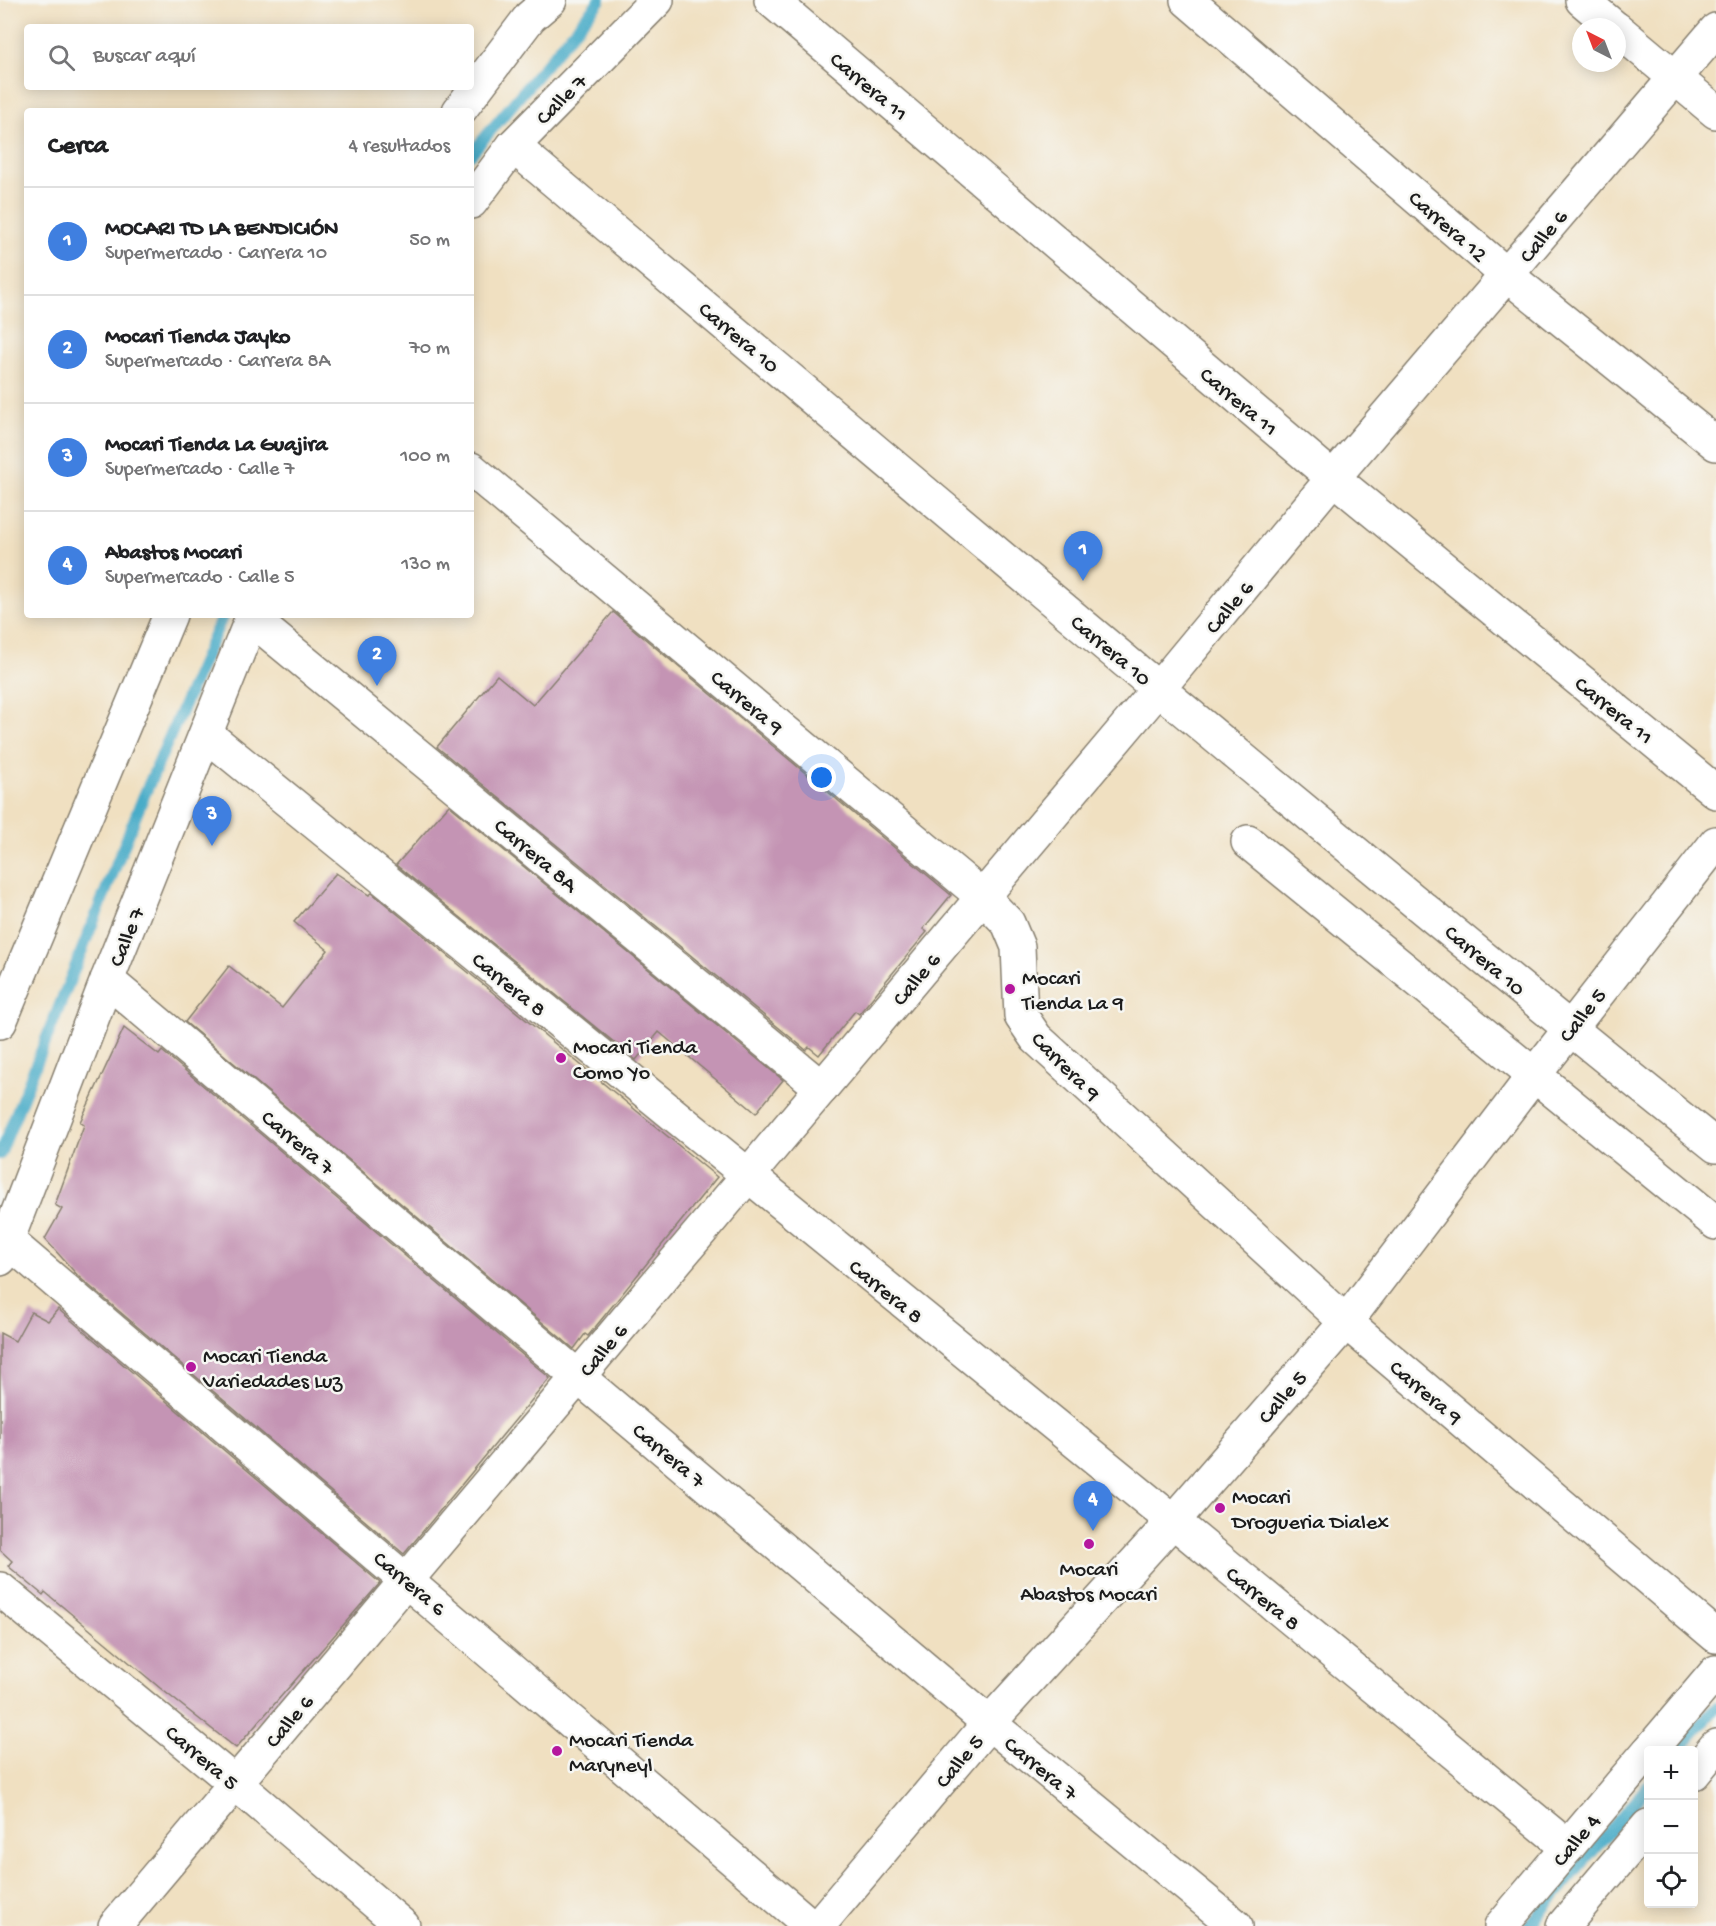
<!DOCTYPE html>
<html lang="es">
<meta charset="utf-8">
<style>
:root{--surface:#fff;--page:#f6f6f6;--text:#202124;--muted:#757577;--line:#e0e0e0;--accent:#111827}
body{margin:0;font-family:"Gochi Hand",sans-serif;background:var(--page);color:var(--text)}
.controls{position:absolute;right:18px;bottom:18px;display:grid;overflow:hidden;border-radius:6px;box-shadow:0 3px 15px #0003}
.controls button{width:54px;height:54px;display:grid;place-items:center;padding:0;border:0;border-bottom:2px solid var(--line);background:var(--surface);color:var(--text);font:30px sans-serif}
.compass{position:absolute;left:1572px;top:18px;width:54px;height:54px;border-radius:50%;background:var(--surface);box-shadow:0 3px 15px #0003;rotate:318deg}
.you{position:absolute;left:822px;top:778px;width:21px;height:21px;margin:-15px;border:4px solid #fff;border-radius:50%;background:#1a73e8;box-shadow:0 0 0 9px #1a73e833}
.badge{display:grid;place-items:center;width:39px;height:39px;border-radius:50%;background:var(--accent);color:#fff;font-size:20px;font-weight:700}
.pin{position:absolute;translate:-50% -50px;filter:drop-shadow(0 2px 3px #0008)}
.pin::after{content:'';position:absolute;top:32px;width:21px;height:18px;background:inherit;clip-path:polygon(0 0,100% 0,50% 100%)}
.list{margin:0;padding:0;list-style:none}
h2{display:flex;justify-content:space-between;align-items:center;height:78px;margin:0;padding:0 24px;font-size:26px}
h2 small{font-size:20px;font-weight:400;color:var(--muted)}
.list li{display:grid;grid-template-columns:39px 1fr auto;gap:18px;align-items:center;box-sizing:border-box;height:108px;padding:0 24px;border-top:2px solid var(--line)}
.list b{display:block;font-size:22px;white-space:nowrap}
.list p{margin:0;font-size:20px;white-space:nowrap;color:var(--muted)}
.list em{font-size:20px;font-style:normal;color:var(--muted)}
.icon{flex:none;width:33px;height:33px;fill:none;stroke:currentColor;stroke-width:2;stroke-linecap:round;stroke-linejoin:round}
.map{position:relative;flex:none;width:1716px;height:1926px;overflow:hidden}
.search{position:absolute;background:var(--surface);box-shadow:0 3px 15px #0003;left:24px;top:24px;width:450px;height:66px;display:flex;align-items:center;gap:15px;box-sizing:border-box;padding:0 21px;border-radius:6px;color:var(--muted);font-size:22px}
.panel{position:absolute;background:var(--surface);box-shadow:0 3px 15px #0003;left:24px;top:108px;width:450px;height:510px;border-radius:6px}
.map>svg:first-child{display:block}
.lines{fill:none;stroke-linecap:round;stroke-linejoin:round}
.stream{stroke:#48acc8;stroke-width:12}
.building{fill:#c494b4}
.street-casing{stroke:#867e6e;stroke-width:36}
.secondary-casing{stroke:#867e6e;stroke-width:36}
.street{stroke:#fff;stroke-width:33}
.secondary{stroke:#fff;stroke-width:33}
.poi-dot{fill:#b5179e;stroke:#f6f6f2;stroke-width:2}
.labels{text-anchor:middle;stroke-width:5;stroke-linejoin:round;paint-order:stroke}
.street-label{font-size:22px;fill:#1c1c1c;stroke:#f6f6f2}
.poi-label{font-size:22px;fill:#1c1c1c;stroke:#f6f6f2;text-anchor:start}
</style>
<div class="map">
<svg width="1716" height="1926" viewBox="0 0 1716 1926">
<rect width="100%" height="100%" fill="#f6f6f2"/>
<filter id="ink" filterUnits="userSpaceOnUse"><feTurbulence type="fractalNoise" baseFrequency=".0167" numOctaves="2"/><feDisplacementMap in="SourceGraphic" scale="12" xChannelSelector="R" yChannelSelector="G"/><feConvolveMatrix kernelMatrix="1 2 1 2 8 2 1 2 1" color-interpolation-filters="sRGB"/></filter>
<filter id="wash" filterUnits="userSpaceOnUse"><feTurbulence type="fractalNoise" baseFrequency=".008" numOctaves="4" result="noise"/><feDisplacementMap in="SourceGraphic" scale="24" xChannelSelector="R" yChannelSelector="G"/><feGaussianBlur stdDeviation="1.35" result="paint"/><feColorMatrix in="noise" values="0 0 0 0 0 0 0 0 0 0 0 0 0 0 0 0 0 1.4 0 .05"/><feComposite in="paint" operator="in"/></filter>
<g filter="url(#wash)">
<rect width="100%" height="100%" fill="#f0e0c1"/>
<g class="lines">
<!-- stream -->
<g class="stream">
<polyline points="471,154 600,0"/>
<polyline points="0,1154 143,798 223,615"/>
<polyline points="1679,1750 1716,1707"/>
<polyline points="1529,1926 1648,1786"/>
</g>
</g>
<g id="blocks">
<!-- building -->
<g class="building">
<polygon points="613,612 951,895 923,929 927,932 886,981 859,1014 855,1011 819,1055 809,1047 806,1050 437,747 497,675 533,705"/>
<polygon points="449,805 783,1080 756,1113 659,1032 636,1060 396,865"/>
<polygon points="336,873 369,895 372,893 717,1177 588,1336 585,1334 574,1349 185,1022 229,966 282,1008 328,950 294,922"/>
<polygon points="124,1028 159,1055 162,1051 550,1378 404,1554 79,1277 45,1239 62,1209 55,1205 84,1125 80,1122"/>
<polygon points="58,1309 380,1583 236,1748 160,1688 45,1592 43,1595 8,1566 12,1561 0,1550 0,1333 15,1341 31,1312 48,1321"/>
</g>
</g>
</g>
<g filter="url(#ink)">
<use href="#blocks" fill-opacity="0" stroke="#867e6e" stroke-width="1.5"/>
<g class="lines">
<!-- street casing -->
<g class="street-casing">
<g id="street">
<polyline points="771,0 1333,478 1716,792"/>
<polyline points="1187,0 1508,276 1716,444"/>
<polyline points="1582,0 1614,27"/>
<polyline points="1617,29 1716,112"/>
<polyline points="459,111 530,17 550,0"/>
<path d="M513 146C912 481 1308 820 1716 1146"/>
<polyline points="471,469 983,897 1008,923 1018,947 1021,1016 1036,1038 1346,1322 1716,1636"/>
<polyline points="252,619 822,1088"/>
<polyline points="206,734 1173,1521 1568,1847"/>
<polyline points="1248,842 1716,1223"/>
<polyline points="107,980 989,1723 1236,1926"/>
<polyline points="0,1022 170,615"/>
<polyline points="8,1241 811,1926"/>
<polyline points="0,1589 235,1783 403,1926"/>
<polyline points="1650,1750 1716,1672"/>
<polyline points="1694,1773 1716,1746"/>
<polyline points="115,1926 1159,688 1333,478 1716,30"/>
<polyline points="818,1926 989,1723 1173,1521 1346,1322 1534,1075 1716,843"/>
<polyline points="1501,1926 1648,1752"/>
<polyline points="1563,1926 1648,1826"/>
</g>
</g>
<!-- secondary casing -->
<g class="secondary-casing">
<g id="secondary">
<polyline points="471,202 513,146 657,0"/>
<polyline points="0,1259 107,980 253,615"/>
</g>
</g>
<!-- street -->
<use href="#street" class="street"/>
<!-- secondary -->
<use href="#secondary" class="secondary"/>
</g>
</g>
<!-- markers -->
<g class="poi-dot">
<circle cx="1010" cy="989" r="6"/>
<circle cx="561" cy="1058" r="6"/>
<circle cx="191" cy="1367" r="6"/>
<circle cx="1220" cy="1508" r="6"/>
<circle cx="1089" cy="1544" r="6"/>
<circle cx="557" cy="1751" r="6"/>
</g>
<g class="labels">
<!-- street labels -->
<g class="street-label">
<text transform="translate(870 85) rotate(40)" y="8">Carrera 11</text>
<text transform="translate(560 98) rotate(-45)" y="8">Calle 7</text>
<text transform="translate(1449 225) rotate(41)" y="8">Carrera 12</text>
<text transform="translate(1542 235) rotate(-50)" y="8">Calle 6</text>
<text transform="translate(740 336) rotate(40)" y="8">Carrera 10</text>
<text transform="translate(1240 400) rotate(40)" y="8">Carrera 11</text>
<text transform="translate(1228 606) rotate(-50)" y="8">Calle 6</text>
<text transform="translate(1112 649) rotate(40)" y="8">Carrera 10</text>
<text transform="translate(748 701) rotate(40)" y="8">Carrera 9</text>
<text transform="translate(1615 709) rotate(39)" y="8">Carrera 11</text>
<text transform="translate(537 854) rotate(40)" y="8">Carrera 8A</text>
<text transform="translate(125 936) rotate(-68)" y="8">Calle 7</text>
<text transform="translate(1486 959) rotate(40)" y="8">Carrera 10</text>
<text transform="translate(915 978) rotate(-50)" y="8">Calle 6</text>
<text transform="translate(510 983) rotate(39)" y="8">Carrera 8</text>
<text transform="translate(1581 1014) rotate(-52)" y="8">Calle 5</text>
<text transform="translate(1067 1065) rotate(45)" y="8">Carrera 9</text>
<text transform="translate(299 1141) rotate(40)" y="8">Carrera 7</text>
<text transform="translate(887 1290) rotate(39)" y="8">Carrera 8</text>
<text transform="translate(602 1349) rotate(-50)" y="8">Calle 6</text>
<text transform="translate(1427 1391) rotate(40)" y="8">Carrera 9</text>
<text transform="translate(1281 1396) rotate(-49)" y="8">Calle 5</text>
<text transform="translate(670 1454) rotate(40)" y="8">Carrera 7</text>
<text transform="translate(411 1582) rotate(40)" y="8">Carrera 6</text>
<text transform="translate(1264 1597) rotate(39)" y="8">Carrera 8</text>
<text transform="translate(288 1720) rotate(-50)" y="8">Calle 6</text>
<text transform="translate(203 1756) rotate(40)" y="8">Carrera 5</text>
<text transform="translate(958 1760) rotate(-50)" y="8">Calle 5</text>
<text transform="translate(1042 1767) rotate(39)" y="8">Carrera 7</text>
<text transform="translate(1575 1839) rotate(-50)" y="8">Calle 4</text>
</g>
<!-- poi labels -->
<g class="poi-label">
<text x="1022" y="984">Mocari<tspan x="1022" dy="25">Tienda La 9</tspan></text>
<text x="573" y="1053">Mocari Tienda<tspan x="573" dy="25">Como Yo</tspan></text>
<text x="203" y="1362">Mocari Tienda<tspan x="203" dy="25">Variedades Luz</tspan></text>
<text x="1232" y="1503">Mocari<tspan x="1232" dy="25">Drogueria Dialex</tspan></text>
<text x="1089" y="1575" text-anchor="middle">Mocari<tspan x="1089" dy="25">Abastos Mocari</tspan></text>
<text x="569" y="1746">Mocari Tienda<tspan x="569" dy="25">Maryneyl</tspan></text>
</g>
</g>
</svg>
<div class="controls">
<button>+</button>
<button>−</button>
<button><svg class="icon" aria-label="locate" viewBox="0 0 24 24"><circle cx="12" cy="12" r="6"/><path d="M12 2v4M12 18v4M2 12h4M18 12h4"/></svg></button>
</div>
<svg class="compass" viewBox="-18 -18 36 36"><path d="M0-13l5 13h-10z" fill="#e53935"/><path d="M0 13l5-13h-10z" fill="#757577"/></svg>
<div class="you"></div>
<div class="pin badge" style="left:1083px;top:581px;background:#3f7fe0">1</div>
<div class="pin badge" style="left:377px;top:686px;background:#3f7fe0">2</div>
<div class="pin badge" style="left:212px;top:846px;background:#3f7fe0">3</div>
<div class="pin badge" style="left:1093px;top:1531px;background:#3f7fe0">4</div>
<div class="search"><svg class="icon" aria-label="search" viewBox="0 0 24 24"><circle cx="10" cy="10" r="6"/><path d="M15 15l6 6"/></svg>Buscar aquí</div>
<section class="panel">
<h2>Cerca<small>4 resultados</small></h2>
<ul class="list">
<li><span class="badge" style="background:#3f7fe0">1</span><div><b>MOCARI TD LA BENDICIÓN</b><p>Supermercado · Carrera 10</p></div><em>50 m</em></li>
<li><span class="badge" style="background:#3f7fe0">2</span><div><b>Mocari Tienda Jayko</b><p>Supermercado · Carrera 8A</p></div><em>70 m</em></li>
<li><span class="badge" style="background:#3f7fe0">3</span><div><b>Mocari Tienda La Guajira</b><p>Supermercado · Calle 7</p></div><em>100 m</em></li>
<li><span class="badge" style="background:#3f7fe0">4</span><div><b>Abastos Mocari</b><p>Supermercado · Calle 5</p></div><em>130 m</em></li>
</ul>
</section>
</div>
